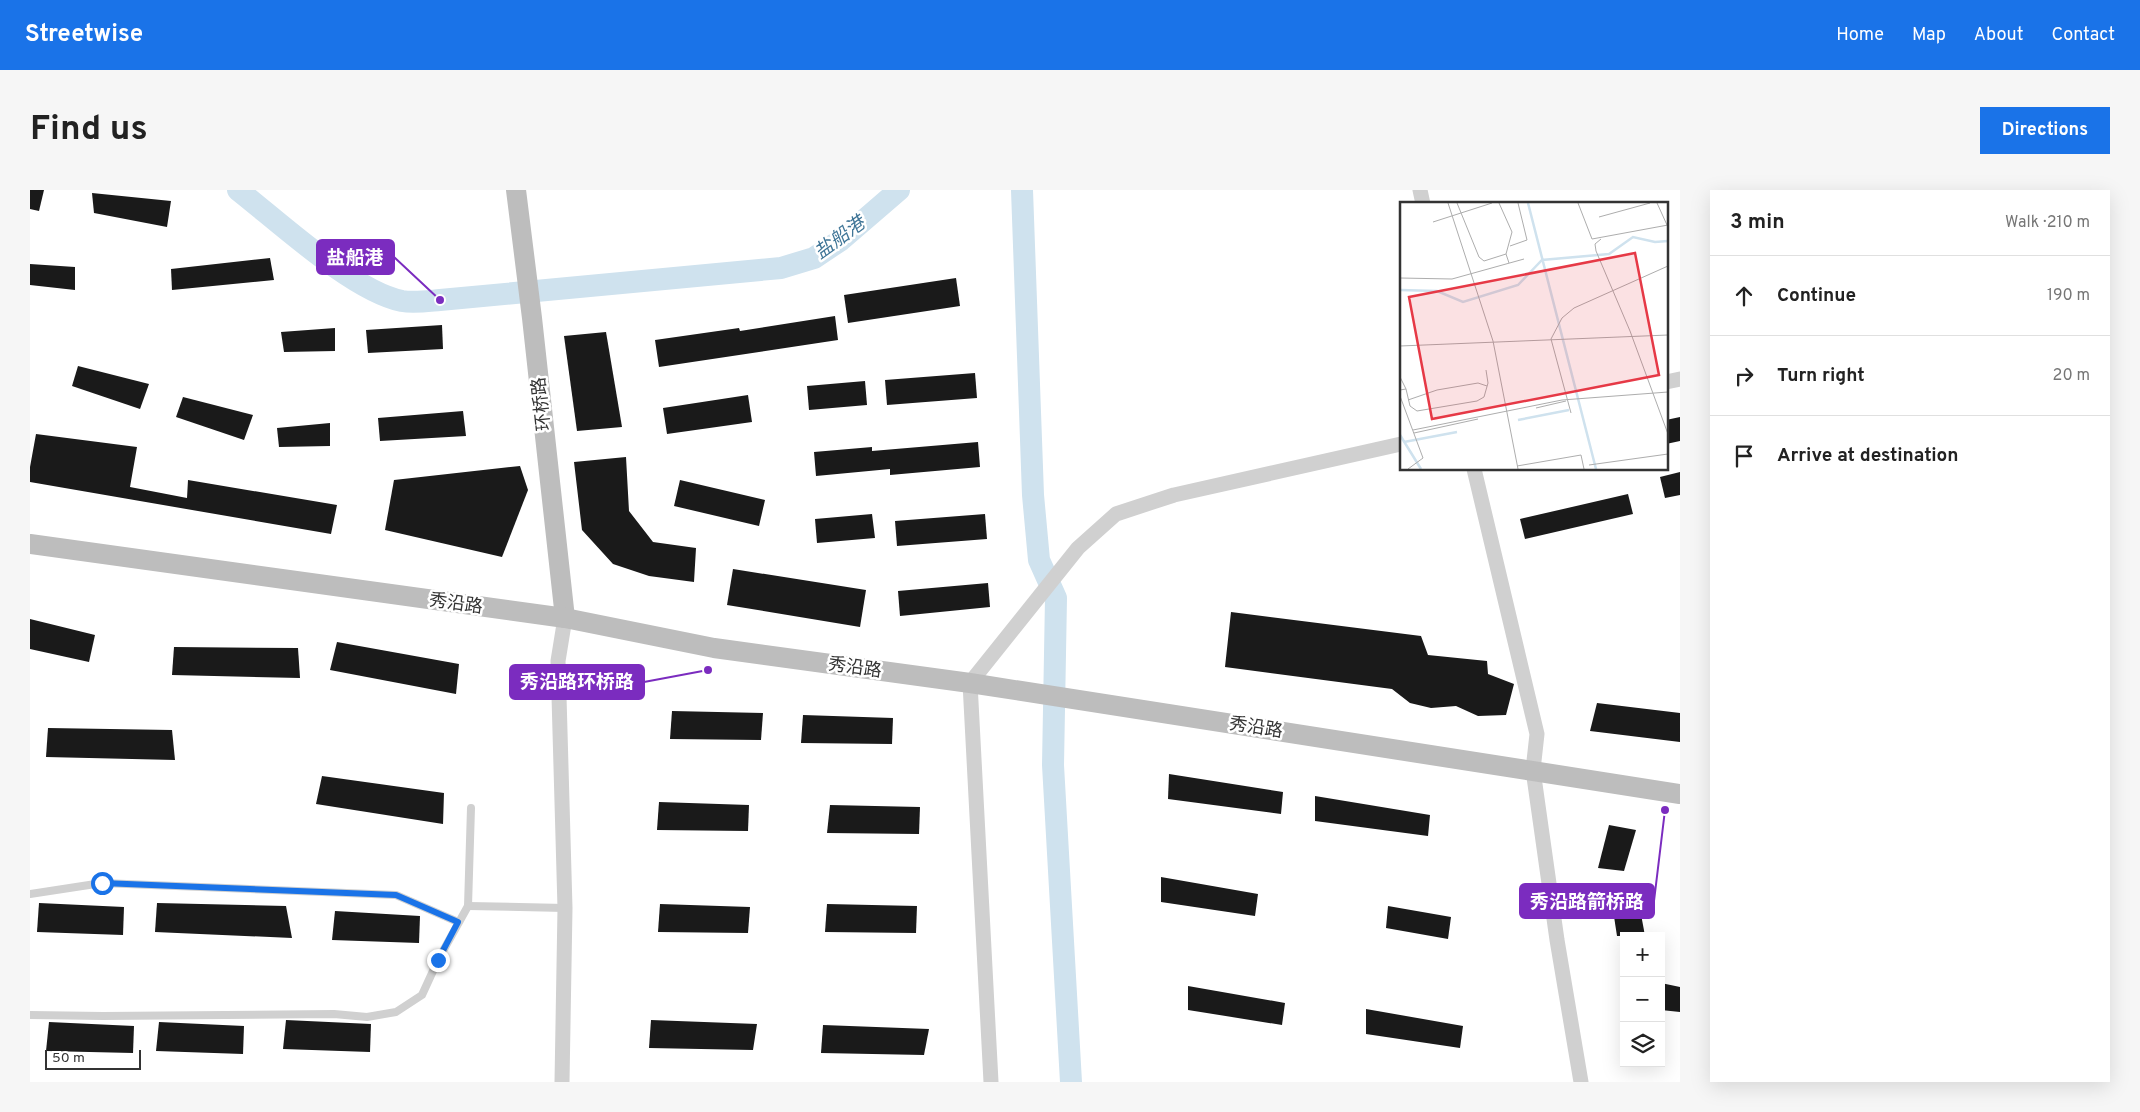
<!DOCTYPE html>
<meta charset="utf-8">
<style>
:root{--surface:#fff;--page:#f6f6f6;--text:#222;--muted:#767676;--line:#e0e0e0;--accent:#1a73e8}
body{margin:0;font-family:Overpass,"Noto Sans SC",sans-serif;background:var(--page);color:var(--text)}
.controls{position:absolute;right:15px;bottom:15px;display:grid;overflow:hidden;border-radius:0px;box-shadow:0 5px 20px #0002}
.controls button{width:45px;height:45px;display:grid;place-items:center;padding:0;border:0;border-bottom:1px solid var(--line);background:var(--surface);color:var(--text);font:25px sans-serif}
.scale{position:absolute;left:15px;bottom:12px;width:96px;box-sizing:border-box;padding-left:5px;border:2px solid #333;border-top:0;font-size:14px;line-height:18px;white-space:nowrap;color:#333;-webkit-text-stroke:4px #fff;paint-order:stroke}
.stop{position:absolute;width:15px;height:15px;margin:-11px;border:4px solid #1a73e8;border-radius:50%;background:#fff}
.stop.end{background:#1a73e8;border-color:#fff;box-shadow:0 1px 5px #0008}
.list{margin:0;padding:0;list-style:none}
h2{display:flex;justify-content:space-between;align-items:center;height:65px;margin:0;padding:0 20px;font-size:21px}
h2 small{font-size:16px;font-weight:400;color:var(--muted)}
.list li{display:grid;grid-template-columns:32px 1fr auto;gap:15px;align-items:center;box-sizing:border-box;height:80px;padding:0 20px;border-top:1px solid var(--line)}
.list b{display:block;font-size:19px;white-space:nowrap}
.list em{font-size:16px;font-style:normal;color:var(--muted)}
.icon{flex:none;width:28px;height:28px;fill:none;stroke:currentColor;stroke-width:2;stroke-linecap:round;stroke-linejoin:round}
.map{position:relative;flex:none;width:1650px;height:892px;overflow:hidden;border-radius:0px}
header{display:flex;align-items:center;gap:30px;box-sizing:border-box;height:70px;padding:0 25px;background:var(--accent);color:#fff}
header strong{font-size:24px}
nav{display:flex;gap:28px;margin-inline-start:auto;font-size:18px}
.intro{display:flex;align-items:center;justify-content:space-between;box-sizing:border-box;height:120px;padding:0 30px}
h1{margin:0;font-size:35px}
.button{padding:12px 22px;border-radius:0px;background:var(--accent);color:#fff;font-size:18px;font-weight:700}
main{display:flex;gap:30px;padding:0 30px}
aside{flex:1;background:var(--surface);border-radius:0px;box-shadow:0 5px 20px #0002}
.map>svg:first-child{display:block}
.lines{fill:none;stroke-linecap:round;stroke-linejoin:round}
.river{stroke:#cfe2ee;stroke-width:22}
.building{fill:#1a1a1a}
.lane{stroke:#d0d0d0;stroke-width:8}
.street{stroke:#d0d0d0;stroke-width:15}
.secondary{stroke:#bdbdbd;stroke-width:20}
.route{stroke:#1a73e8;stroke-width:6}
.labels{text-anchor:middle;stroke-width:5;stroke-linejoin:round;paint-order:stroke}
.street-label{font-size:18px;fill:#333;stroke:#fff}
.water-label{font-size:19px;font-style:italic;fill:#3f7597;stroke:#fff}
.inset-river{fill:none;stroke:#cfe2ee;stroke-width:2.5}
.inset-road{fill:none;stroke:#adadad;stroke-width:1}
.view{fill:#e63946;fill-opacity:0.15;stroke:#e63946;stroke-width:2.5}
.inset-edge{fill:none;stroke:#333;stroke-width:2.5}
.leader{fill:none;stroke:#7b2cbf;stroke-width:2}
.callout-dot{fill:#7b2cbf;stroke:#fff;stroke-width:2}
.callout{fill:#7b2cbf;stroke:#7b2cbf;stroke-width:2}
.callout-label{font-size:19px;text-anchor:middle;font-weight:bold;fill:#fff}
</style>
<header>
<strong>Streetwise</strong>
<nav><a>Home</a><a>Map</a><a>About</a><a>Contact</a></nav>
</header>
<div class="intro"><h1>Find us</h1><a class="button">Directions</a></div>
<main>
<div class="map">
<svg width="1650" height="892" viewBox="0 0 1650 892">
<rect width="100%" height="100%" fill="#fff"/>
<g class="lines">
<!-- river -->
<g class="river">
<path d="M208 0C249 32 323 101 372 111 384 113 398 111 410 110L751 78 784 68 811 50 869 0"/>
<polyline points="992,0 1003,305 1009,370 1026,408 1023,575 1041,892"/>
</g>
</g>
<!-- building -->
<g class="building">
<polygon points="0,0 14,0 9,21 0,19"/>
<polygon points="62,3 141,11 137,37 64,23"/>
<polygon points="240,68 244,90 142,100 141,79"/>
<polygon points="0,74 45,77 45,100 0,95"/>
<polygon points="926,88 930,116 818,133 814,105"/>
<polygon points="805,126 808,150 629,177 625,150 709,138 710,141"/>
<polygon points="412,135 413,159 338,163 336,140"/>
<polygon points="305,138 305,161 254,162 251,142"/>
<polygon points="576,142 592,237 547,241 534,146"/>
<polygon points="48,176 119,194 110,219 42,196"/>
<polygon points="945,183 947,208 857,215 855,190"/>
<polygon points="835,191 837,215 779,220 777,196"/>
<polygon points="718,205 722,232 637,244 633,218"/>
<polygon points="153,207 223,225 214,250 146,227"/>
<polygon points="433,221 436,246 350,251 348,228"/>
<polygon points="1650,227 1650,251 1636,254 1636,230"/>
<polygon points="300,233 300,256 249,257 247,238"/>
<polygon points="6,244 107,257 100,297 157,308 158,290 307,315 301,344 0,292 0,277"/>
<polygon points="948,252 950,277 860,285 860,279 786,286 784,262 842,257 842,261"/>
<polygon points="596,267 599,321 623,352 666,358 664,392 619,386 583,374 552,340 544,272"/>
<polygon points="490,276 498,300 472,367 355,340 364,290"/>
<polygon points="1650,282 1650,305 1635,308 1630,287"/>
<polygon points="650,290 735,310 729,336 644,316"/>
<polygon points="1598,304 1603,324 1495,349 1490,329"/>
<polygon points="842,324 845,348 787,353 785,329"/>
<polygon points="955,324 957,349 867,356 865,331"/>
<polygon points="703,379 836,400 830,437 697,415"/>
<polygon points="958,393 960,417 870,426 868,401"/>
<polygon points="1201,422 1391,446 1398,465 1457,471 1458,484 1484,494 1476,525 1448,526 1426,516 1401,518 1380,513 1362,499 1195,477"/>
<polygon points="0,429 65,445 59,472 0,459"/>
<polygon points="307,452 429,474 426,504 300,480"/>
<polygon points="144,457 268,458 270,488 142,485"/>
<polygon points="1567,513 1650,523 1650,552 1560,541"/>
<polygon points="642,521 733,523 731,550 640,549"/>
<polygon points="773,525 863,528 862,554 771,553"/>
<polygon points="18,538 142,540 145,570 16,567"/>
<polygon points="1139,584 1253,602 1251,624 1138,609"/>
<polygon points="292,586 414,603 413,634 286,614"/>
<polygon points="1285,606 1400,625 1398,646 1285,631"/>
<polygon points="629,612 719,615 718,641 627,640"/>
<polygon points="800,615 890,617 889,644 797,643"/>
<polygon points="1579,635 1606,640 1594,681 1568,678"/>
<polygon points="1131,687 1228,704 1225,726 1131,712"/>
<polygon points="1607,702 1615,746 1587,746 1581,707"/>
<polygon points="9,713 94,717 93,745 7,742"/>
<polygon points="127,713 256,716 262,748 125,742"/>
<polygon points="630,714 720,717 718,743 628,742"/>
<polygon points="797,714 887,716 886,743 795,742"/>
<polygon points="1358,716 1421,727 1418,749 1356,738"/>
<polygon points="305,721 390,726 389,753 302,750"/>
<polygon points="1631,793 1650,797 1650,822 1631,820"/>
<polygon points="1158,796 1255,813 1252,835 1158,820"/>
<polygon points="1336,819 1433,836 1430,858 1336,844"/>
<polygon points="256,830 341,834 340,862 253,859"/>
<polygon points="621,830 727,834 723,860 619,858"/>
<polygon points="19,832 104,836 103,863 16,861"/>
<polygon points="129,832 214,836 213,864 126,861"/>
<polygon points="793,835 899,839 894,865 791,863"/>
</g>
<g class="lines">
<!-- lane -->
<g class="lane">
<polyline points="0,704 72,693 366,705 428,732"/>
<polyline points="438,716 535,718"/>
<polyline points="0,825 73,826 304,824 337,827 366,822 392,805 408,770 438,716 441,618"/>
</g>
<!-- street -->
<g class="street">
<polyline points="1390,0 1393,14"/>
<polyline points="1636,192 1650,189"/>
<polyline points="1444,279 1507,544 1503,580 1527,750 1551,892"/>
<polyline points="532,892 535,718 528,471 535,428"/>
<polyline points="961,892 940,493 1048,358 1086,324 1144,305 1371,254"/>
</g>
<!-- secondary -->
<g class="secondary">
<polyline points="486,0 502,128 535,428"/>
<polyline points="0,354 535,428 684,458 940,493 1650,604"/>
</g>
</g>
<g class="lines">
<!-- route -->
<polyline class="route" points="72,693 366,705 428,732 408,770"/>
</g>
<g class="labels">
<!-- street labels -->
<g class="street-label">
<text transform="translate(511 214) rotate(-96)" y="6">环桥路</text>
<text transform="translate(426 413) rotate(8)" y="6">秀沿路</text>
<text transform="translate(825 477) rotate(8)" y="6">秀沿路</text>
<text transform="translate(1226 537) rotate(9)" y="6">秀沿路</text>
</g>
<!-- water labels -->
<g class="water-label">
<text transform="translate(809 47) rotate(-36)" y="7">盐船港</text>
</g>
</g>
<!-- overview -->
<g transform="translate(1370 12)">
<rect width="268" height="268" fill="#fff"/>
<path class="inset-river" d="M128 1 196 267M0 88 37 89 63 100 118 83 142 58 209 52 233 35 255 40 268 39M118 218 169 208M0 233 21 267M4 240 57 230"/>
<path class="inset-road" d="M48 1 93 139 118 267M57 1 79 55 84 59 106 52M99 1 112 30 106 52 109 61M178 1 192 37 268 23M257 1 267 23M199 15 250 1M33 20 92 1M201 37 195 42 196 49 230 129 268 232M110 44 127 38 118 1M0 76 52 77 124 57M0 144 268 133M0 175 6 187 0 188M6 187 10 204 17 209 77 199 84 195 88 181 86 168M0 194 23 256 8 267M8 198 37 188 78 181 87 184M136 206 166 199M171 211 151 137 162 116 174 106 268 64M13 228 162 198 268 190M14 231 78 217M189 263 268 252M117 264 181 253 184 267"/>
<path class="view" d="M235 51 259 173 32 217 9 95Z"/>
<rect width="268" height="268" class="inset-edge"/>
</g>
<!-- callouts -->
<path class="leader" d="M410 110L364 67M678 480L614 492M1635 620L1624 711"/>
<g class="callout-dot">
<circle cx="410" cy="110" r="5"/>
<circle cx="678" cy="480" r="5"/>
<circle cx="1635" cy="620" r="5"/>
</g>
<g class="callout">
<rect x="287" y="50" width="77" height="34" rx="5"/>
<rect x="480" y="475" width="134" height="34" rx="5"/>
<rect x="1490" y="694" width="134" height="34" rx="5"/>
</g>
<g class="callout-label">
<text x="325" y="74">盐船港</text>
<text x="547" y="498">秀沿路环桥路</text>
<text x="1557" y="718">秀沿路箭桥路</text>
</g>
</svg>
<div class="controls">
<button>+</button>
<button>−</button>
<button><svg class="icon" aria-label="layers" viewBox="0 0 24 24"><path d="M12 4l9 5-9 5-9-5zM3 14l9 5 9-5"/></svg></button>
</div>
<div class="scale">50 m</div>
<div class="stop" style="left:72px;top:693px"></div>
<div class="stop end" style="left:408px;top:770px"></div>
</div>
<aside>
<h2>3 min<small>Walk · 210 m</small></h2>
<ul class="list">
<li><svg class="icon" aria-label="ahead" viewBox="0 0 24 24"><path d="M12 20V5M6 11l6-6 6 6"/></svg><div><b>Continue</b></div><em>190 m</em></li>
<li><svg class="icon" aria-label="right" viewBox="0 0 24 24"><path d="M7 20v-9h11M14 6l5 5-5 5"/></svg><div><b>Turn right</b></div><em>20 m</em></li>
<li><svg class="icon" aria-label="arrive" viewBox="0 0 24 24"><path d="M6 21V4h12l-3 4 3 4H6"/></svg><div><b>Arrive at destination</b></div></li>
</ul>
</aside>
</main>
